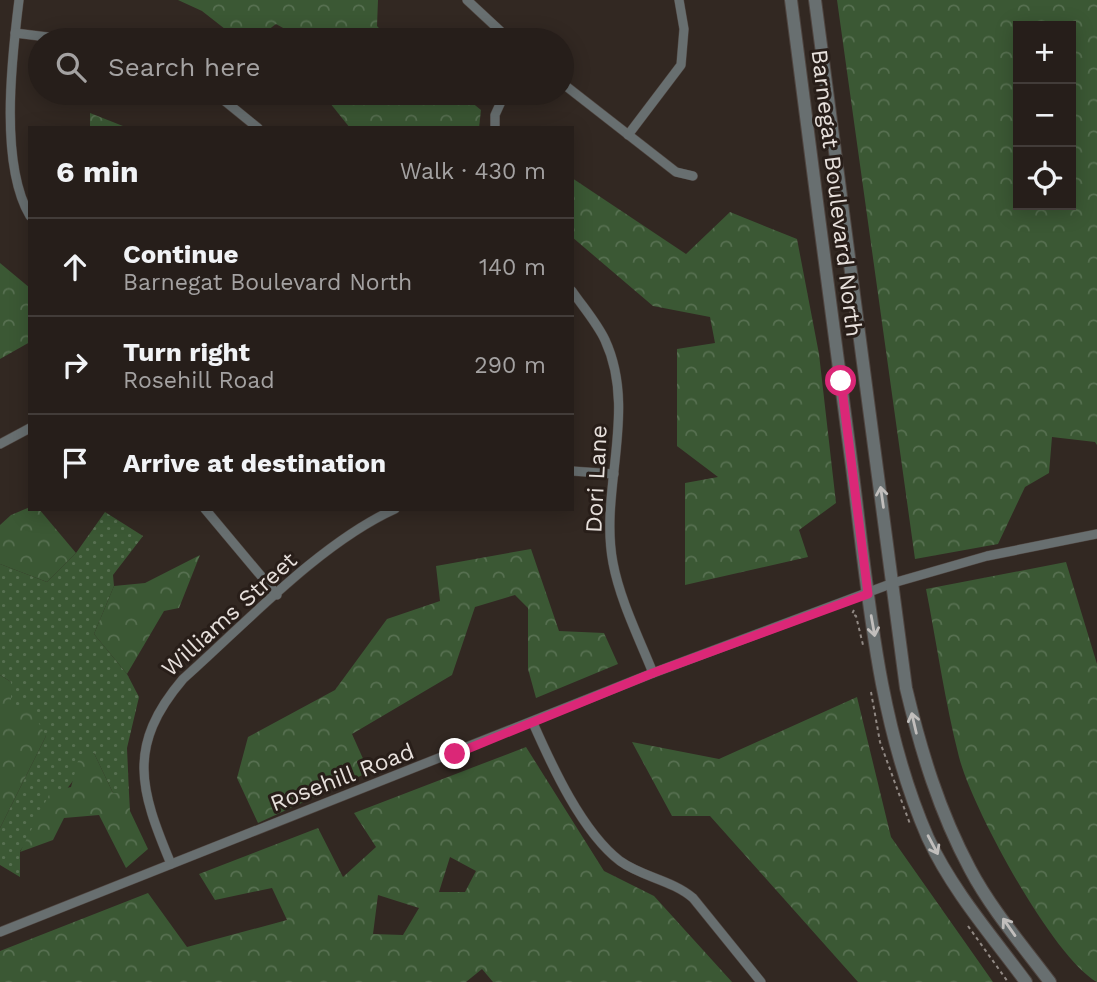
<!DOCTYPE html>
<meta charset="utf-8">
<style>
:root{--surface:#261e1a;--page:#2e2723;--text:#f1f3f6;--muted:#a4a2a2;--line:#423c39}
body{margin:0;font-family:"Work Sans",sans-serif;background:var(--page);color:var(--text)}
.controls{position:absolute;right:21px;top:21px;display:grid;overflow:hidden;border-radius:0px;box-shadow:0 4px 18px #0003}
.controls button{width:63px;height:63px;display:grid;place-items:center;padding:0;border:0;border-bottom:2px solid var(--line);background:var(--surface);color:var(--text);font:35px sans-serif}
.stop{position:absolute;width:21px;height:21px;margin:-16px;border:5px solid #db2777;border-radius:50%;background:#fff}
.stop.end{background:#db2777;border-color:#fff;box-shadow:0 2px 7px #0008}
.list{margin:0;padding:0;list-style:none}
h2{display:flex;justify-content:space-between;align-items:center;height:91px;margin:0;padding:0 28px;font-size:30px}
h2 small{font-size:23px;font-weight:400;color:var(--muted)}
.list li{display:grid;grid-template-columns:46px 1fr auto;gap:21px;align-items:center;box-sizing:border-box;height:98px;padding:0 28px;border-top:2px solid var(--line)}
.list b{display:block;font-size:26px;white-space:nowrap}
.list p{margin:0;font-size:23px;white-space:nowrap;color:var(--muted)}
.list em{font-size:23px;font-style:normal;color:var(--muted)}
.icon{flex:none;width:38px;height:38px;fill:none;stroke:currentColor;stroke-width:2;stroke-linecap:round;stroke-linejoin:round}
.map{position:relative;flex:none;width:1097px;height:982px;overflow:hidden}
.search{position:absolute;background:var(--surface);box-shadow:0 4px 18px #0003;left:28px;top:28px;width:546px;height:77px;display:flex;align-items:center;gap:18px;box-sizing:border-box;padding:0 24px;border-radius:38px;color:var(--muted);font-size:26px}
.panel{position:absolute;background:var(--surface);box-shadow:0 4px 18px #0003;left:28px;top:126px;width:546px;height:385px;border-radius:0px}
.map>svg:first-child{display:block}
.grass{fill:url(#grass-dots)}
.forest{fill:url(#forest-crowns);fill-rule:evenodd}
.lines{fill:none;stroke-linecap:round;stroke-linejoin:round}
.minor-casing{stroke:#4f4540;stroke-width:10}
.tertiary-casing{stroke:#4f4540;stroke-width:14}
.path{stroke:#918984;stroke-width:2;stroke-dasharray:3.5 3.5;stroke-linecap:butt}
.minor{stroke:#686f70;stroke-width:9}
.tertiary{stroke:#686f70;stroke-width:12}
.oneway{stroke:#c1bebc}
.route{stroke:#db2777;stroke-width:9}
.labels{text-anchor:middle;stroke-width:6;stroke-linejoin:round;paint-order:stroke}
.street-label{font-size:23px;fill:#e7e0dc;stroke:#281e19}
</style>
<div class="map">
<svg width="1097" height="982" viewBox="0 0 1097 982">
<defs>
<pattern id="grass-dots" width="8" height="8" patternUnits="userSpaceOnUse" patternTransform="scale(1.75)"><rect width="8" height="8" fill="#3b5834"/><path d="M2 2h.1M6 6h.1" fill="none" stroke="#577051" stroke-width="1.8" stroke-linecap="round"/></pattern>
<pattern id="forest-crowns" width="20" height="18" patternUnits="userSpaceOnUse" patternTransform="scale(1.75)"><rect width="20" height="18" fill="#3b5834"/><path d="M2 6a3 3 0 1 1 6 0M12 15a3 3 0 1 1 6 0" fill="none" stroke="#577051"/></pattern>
</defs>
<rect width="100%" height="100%" fill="#322822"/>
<!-- grass -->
<polygon class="grass" points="105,512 143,536 113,575 114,586 94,634 127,674 139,697 127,748 129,793 113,793 94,753 20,851 20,877 0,865 0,828 46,736 11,708 11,682 0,675 0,564 47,582 76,553"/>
<!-- forest -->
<g class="forest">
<polygon points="178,0 378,0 377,26 390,40 295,40 292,33 276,24 255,40 239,40 202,11"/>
<path d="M837 0H1097V445L1095 442 1052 437 1049 473 1025 487 998 544 915 559ZM1018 26H1071V205H1018Z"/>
<polygon points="322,93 460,93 481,110 479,128 350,128"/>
<polygon points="90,113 128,128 90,128"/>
<polygon points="572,178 686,254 730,212 797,239 819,354 836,503 799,530 808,557 685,585 685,483 718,477 677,446 677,349 715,343 710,317 653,306 572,237"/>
<polygon points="0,263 30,288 30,342 0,359"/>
<polygon points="30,507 39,509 76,553 47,582 0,564 0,525 11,515"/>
<polygon points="531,549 559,631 604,633 618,664 536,698 528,669 528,608 515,595 475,607 452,675 352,734 369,772 258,823 237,778 248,737 335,690 387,619 440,601 436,566"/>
<polygon points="200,555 179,608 164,611 127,674 94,634 114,586 145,583"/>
<path d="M1066 562 1097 664V982C1053 958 972 808 959 757 945 702 937 645 926 589Z"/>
<polygon points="0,675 11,682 11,708 28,704 46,736 0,828"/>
<polygon points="857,697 891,837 993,982 858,982 710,816 672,816 632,742 719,759"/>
<path d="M526 747 604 871 654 896 732 982H493L482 969 466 982H0V951L148 893 187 947 287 920 272 888 215 900 199 874 318 828 343 877 376 847 354 813ZM450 857 476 871 465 892H439ZM378 895 419 908 403 935 373 934Z"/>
<polygon points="94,753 113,793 129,793 130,811 148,849 126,868 99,815 64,818 53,840 20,852 51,791 71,787 78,761"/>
</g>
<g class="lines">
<!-- minor casing -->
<g class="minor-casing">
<g id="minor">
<path d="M19 0C11 64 0 165 30 216"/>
<polyline points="467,0 510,40"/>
<polyline points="15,33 72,40"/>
<polyline points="562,83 676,172 693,176"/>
<polyline points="215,93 258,128"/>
<polyline points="495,128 495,115 505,93"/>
<polyline points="628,135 681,65 684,29 679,0"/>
<path d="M572 291C583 307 597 323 605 340 638 411 599 490 613 563 620 600 639 638 653 673"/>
<polyline points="0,444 30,428"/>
<polyline points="572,471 614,474"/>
<polyline points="205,509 277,595"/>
<path d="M533 723C552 766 582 832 620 861 642 877 672 880 693 898L761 982"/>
<path d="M171 864C140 790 126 746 183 679 246 623 320 543 395 509"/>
<polyline points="0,932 653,673 893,583 987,556 1097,534"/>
</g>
</g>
<!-- tertiary casing -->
<g class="tertiary-casing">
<g id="tertiary">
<path d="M791 0C811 156 831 311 852 467 868 591 877 722 928 838 952 890 992 936 1026 982"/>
<path d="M815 0 906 688C921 751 939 811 970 869 991 909 1023 946 1050 982"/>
</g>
</g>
<!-- path -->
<g class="path">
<polyline points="854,610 852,614 856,616 863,645"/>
<polyline points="871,692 880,742 910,824"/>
<polyline points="968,926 1008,982"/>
</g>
<!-- minor -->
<use href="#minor" class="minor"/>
<!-- tertiary -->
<use href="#tertiary" class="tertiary"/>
</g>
<!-- one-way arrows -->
<defs><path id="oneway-shaft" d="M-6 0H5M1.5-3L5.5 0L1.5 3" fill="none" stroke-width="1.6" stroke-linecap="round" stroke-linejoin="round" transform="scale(1.75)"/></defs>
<g class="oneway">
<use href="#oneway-shaft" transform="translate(882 497) rotate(-98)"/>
<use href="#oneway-shaft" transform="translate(873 626) rotate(80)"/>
<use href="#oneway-shaft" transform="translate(914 723) rotate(-103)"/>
<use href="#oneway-shaft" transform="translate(933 845) rotate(62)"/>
<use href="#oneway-shaft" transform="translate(1009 927) rotate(-125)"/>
</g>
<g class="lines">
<!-- route -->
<polyline class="route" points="455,754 653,673 868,594 841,381"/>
</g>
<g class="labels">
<!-- street labels -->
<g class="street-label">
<text transform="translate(837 193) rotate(83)" y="8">Barnegat Boulevard North</text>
<text transform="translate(596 479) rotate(-87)" y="8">Dori Lane</text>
<text transform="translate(229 614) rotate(-42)" y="8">Williams Street</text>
<text transform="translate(342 777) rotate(-21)" y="8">Rosehill Road</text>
</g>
</g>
</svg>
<div class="controls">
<button>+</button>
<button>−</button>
<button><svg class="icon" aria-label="locate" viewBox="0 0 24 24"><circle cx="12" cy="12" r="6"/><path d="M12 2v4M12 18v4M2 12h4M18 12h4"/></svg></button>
</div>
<div class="stop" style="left:841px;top:381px"></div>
<div class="stop end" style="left:455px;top:754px"></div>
<div class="search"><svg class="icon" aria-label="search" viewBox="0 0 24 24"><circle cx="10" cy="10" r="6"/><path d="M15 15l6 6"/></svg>Search here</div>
<section class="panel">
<h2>6 min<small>Walk · 430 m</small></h2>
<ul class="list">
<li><svg class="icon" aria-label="ahead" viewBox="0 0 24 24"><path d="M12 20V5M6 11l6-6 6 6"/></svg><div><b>Continue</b><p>Barnegat Boulevard North</p></div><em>140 m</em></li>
<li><svg class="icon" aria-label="right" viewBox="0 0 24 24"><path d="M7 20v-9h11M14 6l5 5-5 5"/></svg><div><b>Turn right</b><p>Rosehill Road</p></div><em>290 m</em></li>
<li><svg class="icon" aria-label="arrive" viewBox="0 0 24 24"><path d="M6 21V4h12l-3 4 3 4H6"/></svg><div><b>Arrive at destination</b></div></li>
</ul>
</section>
</div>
